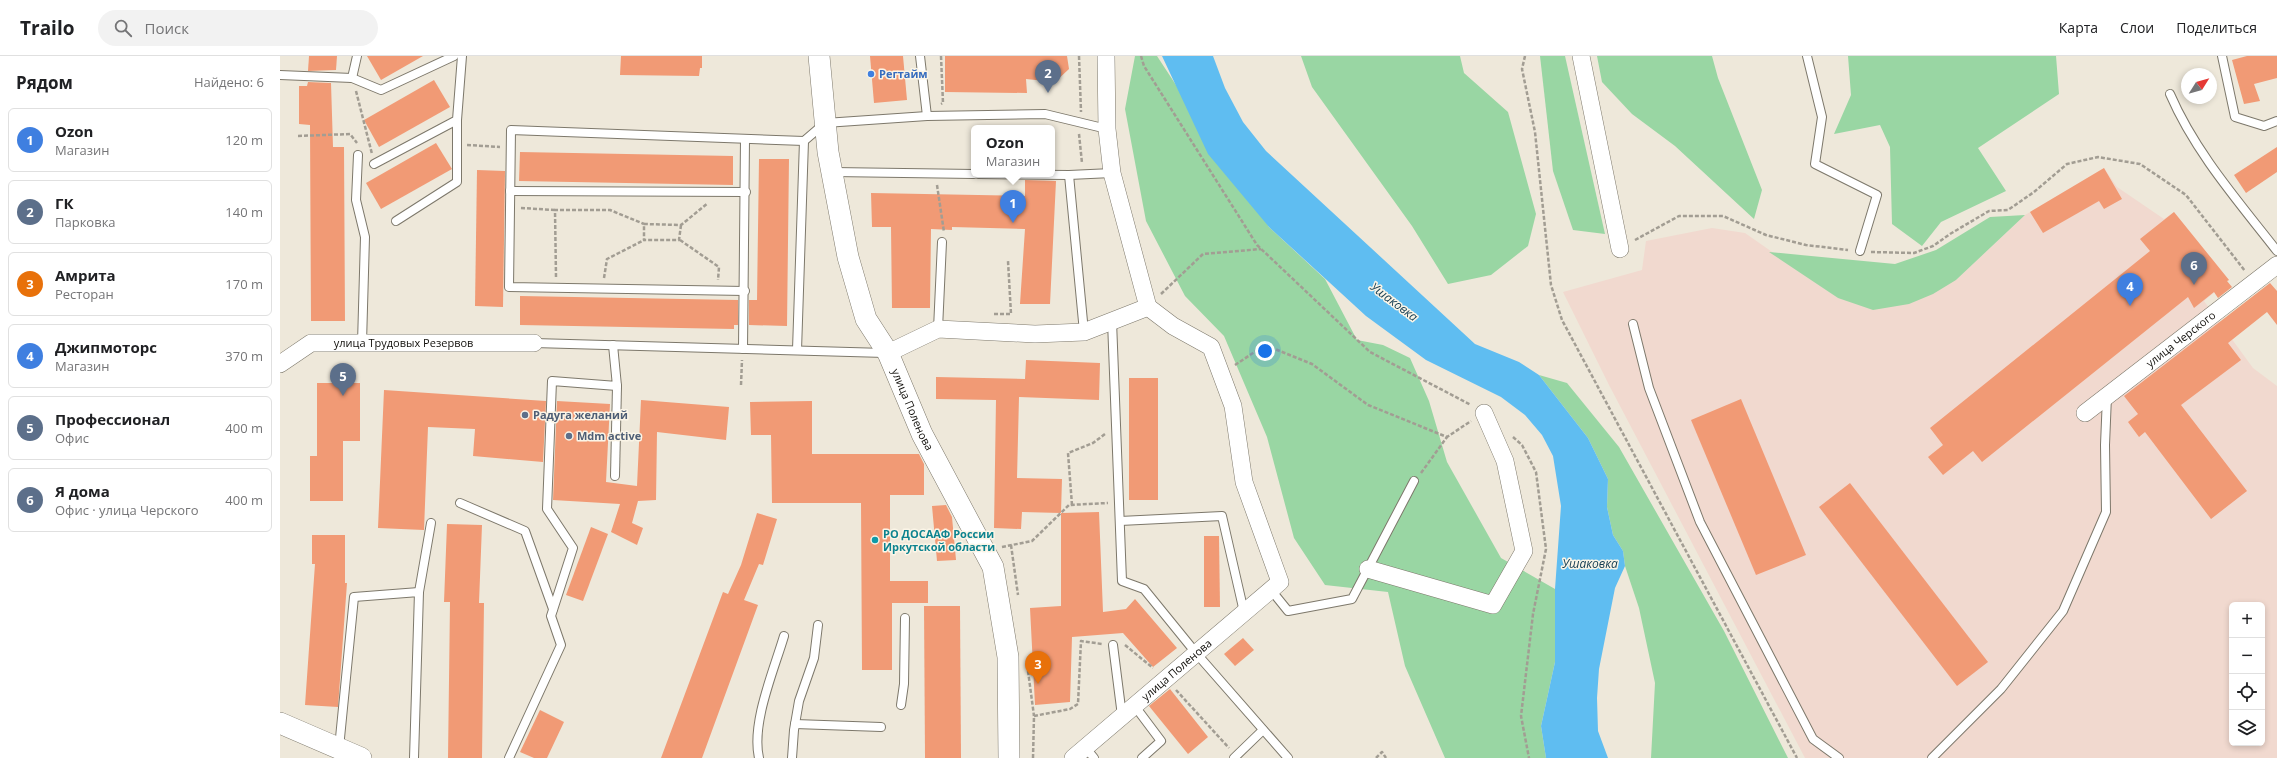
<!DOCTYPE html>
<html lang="ru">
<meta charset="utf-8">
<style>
:root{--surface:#fff;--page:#f2f2f2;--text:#202124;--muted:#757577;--line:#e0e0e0;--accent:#005ca9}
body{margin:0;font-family:"Open Sans",sans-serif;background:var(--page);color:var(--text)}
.controls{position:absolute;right:12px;bottom:12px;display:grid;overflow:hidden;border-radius:6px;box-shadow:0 2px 6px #0003}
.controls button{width:36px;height:36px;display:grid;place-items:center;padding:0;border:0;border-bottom:1px solid var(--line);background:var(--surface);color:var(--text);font:20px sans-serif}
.compass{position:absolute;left:1901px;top:12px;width:36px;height:36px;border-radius:50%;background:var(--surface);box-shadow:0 2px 6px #0003;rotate:53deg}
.you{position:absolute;left:985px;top:295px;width:14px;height:14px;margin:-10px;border:3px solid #fff;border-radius:50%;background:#1a73e8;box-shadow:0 0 0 6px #1a73e833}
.badge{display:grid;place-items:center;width:26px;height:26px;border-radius:50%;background:var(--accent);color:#fff;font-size:13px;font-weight:700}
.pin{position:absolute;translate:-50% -33px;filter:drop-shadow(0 1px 2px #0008)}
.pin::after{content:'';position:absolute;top:21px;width:14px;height:12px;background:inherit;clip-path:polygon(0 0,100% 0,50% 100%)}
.popup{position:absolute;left:691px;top:69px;width:84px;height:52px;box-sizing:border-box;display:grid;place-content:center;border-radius:6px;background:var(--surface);filter:drop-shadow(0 1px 3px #0005);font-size:13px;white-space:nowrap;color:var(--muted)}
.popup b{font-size:15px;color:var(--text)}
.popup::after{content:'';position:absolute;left:50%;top:100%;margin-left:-8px;border:8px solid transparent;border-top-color:var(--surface)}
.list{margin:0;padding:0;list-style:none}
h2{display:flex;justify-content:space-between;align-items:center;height:52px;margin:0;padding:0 16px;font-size:17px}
h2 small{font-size:13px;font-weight:400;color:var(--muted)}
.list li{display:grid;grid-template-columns:26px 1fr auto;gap:12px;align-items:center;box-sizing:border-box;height:64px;margin:0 8px 8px;padding:0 8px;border:1px solid var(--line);border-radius:6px}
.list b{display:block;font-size:15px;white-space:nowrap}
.list p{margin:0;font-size:13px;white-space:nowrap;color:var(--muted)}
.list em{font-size:13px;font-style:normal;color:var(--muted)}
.icon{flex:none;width:22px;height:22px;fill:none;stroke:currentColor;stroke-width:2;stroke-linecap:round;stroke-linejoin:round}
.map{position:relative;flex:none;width:1997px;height:702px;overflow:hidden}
header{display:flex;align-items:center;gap:24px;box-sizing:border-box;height:56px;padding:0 20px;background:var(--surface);border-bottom:1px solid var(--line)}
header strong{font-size:19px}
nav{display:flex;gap:22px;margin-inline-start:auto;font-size:14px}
.search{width:280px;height:36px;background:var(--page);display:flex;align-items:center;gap:10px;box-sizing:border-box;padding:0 14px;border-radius:22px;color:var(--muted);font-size:15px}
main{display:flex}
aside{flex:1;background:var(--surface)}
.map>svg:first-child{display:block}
.industrial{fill:#f1d9cf;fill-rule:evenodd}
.green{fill:#99d6a3}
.water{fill:#5fbdf1}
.building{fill:#f19a75}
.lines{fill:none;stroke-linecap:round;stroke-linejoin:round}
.service-casing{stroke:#7d786b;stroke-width:10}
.minor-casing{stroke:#7d786b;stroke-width:18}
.tertiary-casing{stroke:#7d786b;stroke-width:22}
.path{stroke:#a29d93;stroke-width:2.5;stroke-dasharray:4 2;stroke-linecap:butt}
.service{stroke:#fff;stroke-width:8}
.minor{stroke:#fff;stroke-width:17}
.tertiary{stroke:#fff;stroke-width:21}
.shop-dot{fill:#3f7fe0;stroke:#fbf5e7;stroke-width:1.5}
.service-dot{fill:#5c6f8a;stroke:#fbf5e7;stroke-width:1.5}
.culture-dot{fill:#0f9aa8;stroke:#fbf5e7;stroke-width:1.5}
.labels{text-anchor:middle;stroke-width:3;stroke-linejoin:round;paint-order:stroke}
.shop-label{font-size:11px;font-weight:bold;fill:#366cbe;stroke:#fbf5e7;text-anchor:start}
.street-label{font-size:11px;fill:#12100c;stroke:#fbf5e7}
.service-label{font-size:11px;font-weight:bold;fill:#4e5e75;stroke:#fbf5e7;text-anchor:start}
.culture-label{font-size:11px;font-weight:bold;fill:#0d838f;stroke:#fbf5e7;text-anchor:start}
.water-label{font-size:12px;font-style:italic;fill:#133c52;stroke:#fbf5e7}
</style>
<header>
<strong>Trailo</strong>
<div class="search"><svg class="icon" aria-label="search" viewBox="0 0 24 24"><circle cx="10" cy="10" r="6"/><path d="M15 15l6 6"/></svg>Поиск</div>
<nav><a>Карта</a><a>Слои</a><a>Поделиться</a></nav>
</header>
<main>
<aside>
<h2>Рядом<small>Найдено: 6</small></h2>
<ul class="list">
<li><span class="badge" style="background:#3f7fe0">1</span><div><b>Ozon</b><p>Магазин</p></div><em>120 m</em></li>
<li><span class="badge" style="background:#5c6f8a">2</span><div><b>ГК</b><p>Парковка</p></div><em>140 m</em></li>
<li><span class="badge" style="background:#e8710a">3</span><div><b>Амрита</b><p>Ресторан</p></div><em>170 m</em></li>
<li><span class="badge" style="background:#3f7fe0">4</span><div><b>Джипмоторс</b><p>Магазин</p></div><em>370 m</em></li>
<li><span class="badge" style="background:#5c6f8a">5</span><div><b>Профессионал</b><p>Офис</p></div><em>400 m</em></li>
<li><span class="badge" style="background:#5c6f8a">6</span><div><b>Я дома</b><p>Офис · улица Черского</p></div><em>400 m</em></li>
</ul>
</aside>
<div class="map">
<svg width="1997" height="702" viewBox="0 0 1997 702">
<rect width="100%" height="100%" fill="#eee8da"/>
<!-- industrial -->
<path class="industrial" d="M1824 112 1837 131 1884 163 1894 156 1949 224 1924 245 1973 312 1997 330V702H1525L1329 329 1283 236 1362 214 1366 185 1432 172 1465 177 1558 242 1676 224 1745 159ZM1952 549H1982V687H1952Z"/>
<!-- green -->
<g class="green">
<polygon points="855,0 877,0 989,171 1045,223 1077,284 1103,289 1130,302 1149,345 1167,406 1221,502 1275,533 1275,606 1261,670 1266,702 1165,702 1125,610 1108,536 1045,529 1014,482 987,381 944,280 905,240 866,165 845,53"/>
<polygon points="1021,0 1180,0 1184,17 1228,56 1256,158 1248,190 1211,219 1168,228 1132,170 1032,31"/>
<polygon points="1260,0 1285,0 1325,178 1293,174 1273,115"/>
<polygon points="1317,0 1432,0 1438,22 1482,134 1474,163 1395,90 1352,58 1322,26"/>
<polygon points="1568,0 1776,0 1779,38 1698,92 1726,135 1661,166 1642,190 1612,168 1610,91 1600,69 1554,78 1571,39"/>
<polygon points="1745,159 1676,224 1653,238 1629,248 1593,254 1558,242 1489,196 1615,208 1656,194 1710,161"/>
<polygon points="1259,319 1287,327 1339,391 1444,575 1508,702 1371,702 1375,627 1359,552 1345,510 1343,495 1333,479 1327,451 1328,423 1308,382"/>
</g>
<!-- water -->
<polygon class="water" points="882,0 933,0 945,32 963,66 986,95 1195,288 1239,306 1259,319 1308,382 1328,423 1327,451 1333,479 1343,495 1345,510 1335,532 1319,613 1317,642 1318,675 1328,702 1266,702 1261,670 1275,606 1275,533 1281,450 1273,400 1262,379 1245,359 1221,341 1146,304 1086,260 989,171 928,98"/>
<!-- building -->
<g class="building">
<polygon points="29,0 57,0 56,14 28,15"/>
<polygon points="87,0 143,0 101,24"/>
<polygon points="341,0 422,0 422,12 420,12 419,20 340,19"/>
<polygon points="590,0 623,0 627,44 594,47"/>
<polygon points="665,0 787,0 789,13 775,26 746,23 747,37 665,36"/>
<polygon points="1967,0 1997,0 1997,22 1974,28 1980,45 1964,48 1952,4"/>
<polygon points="154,24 170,51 99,91 84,64"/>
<polygon points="28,26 51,27 53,91 64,91 65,265 31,265 30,69 19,68 19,30 27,30"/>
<polygon points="156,87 172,113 101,153 86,127"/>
<polygon points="1997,91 1997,116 1966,137 1954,119"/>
<polygon points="240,96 453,100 453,129 239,125"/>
<polygon points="479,103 509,103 507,270 469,269 469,244 477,244"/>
<polygon points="1824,112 1842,143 1824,153 1819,145 1763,177 1750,156"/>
<polygon points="197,114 225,115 223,251 195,250"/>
<polygon points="745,124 776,125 770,248 740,248 745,173 672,171 672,174 651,173 650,252 612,252 611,171 592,171 591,137 745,140"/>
<polygon points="1894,156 1949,224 1947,225 1952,231 1938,242 1934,236 1914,252 1908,241 1702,406 1693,395 1663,419 1648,401 1663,389 1650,372 1870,195 1860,183"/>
<polygon points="1990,227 1997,235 1997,269 1987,256 1948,287 1961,304 1901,349 1967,435 1931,463 1865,376 1859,381 1848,366 1858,358 1844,340"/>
<polygon points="240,240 458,244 458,269 454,269 454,273 240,269"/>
<polygon points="746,304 820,307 819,344 739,341 737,422 782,423 781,457 742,456 741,473 714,472 716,344 656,343 656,321 745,323"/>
<rect x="849" y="322" width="29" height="122"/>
<polygon points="37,327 80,327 80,385 63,385 63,445 30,445 30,400 37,400"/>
<polygon points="104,334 266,345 263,406 193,400 195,373 148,371 144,474 98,472"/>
<polygon points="1461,343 1526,499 1476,519 1411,364"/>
<polygon points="361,344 449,351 446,384 377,376 376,444 358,445 352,467 363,472 357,489 331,476 340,448 273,444 277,345 330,348 326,426 357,430"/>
<polygon points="532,345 532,398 639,398 644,408 644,439 610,439 610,525 648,525 648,547 612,547 612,614 582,614 581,447 492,447 491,379 471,379 470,346"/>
<polygon points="1570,427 1708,606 1677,630 1539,451"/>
<polygon points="666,449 672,461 676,504 657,505 652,450"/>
<polygon points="819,456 823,556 846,553 855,543 897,592 873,611 843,577 792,581 790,646 755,649 750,552 781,550 781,457"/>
<polygon points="477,457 497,463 483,509 479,508 464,544 478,549 422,702 381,702 443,536 448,538 461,509"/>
<polygon points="167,468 202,469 199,547 204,547 202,702 168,702 170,546 164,546"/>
<polygon points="311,471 328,478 303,545 286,539"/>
<polygon points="32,479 65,479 65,527 67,527 58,651 25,649 35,508 32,508"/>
<polygon points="924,480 939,480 940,551 924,551"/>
<polygon points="644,550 680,550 681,702 645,702"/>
<polygon points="963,582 974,594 955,610 944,598"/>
<polygon points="890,633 928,681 908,698 869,650"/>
<polygon points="260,654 284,666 267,702 254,702 240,696"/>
</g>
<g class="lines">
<!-- service casing -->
<g class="service-casing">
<g id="service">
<polyline points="640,0 647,60"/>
<polyline points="1527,0 1542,61 1535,108 1597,139 1580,195"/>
<polyline points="1942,0 1955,61 1984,70 1997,65"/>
<polyline points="0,19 72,22 101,34 174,0"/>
<polyline points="72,22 77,0"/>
<path d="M1890 38C1915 96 1958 145 1997 195"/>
<polyline points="78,99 76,144 85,181 82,287"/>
<polyline points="94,108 177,64 182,0"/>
<polyline points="553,116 694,118"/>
<polyline points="698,118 789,119 832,117"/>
<polyline points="789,119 804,276"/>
<polyline points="230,135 466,136"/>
<polyline points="116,165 177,126 177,64"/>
<polyline points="465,235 229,231 231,74 524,85 545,67 647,60 765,58 827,73"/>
<polyline points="832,265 842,525 864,533 916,597 1008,702"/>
<polyline points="1353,268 1369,332 1420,466 1533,683 1559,702"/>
<polyline points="658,273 662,186"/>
<polyline points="254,287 605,297"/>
<polyline points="463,293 465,83"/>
<polyline points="517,294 524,85"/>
<polyline points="335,420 337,330"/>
<polyline points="180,447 245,475 273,553"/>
<polyline points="840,465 942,460 964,556"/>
<polyline points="991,534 1008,555 1072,543 1134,425"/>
<polyline points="139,536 151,467"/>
<polyline points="833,589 842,660"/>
<polyline points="621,649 624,628 625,562"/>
<polyline points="854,649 881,685 862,702"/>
<polyline points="515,668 601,671"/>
<polyline points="59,692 74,541 139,536 134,702"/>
<polyline points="806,692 814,702"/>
<polyline points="229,702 281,589 271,560 293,492 267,453 272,325 337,330 333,289"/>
<path d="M479 702C471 667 494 614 504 580"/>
<polyline points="512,702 514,674 519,645 534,602 538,569"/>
<polyline points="954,702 983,674"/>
<polyline points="1652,702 1721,633 1783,555 1826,456 1825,389 1827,340"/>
</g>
</g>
<!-- minor casing -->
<g class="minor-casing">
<g id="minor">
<polyline points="1301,0 1340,193"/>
<polyline points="608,297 658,273 755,278 804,276 868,251 832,117 827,73 826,0"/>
<path id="s1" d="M0 308 31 287H254"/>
<path id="s2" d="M1805 357 1997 209"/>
<polyline points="1088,513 1213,549 1244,495 1225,405 1204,357"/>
<path id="s3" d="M793 702 1000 526 964 426 953 350 931 291 893 270 868 251"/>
</g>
</g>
<!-- tertiary casing -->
<g class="tertiary-casing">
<g id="tertiary">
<path id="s4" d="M539 0 548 96 568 201 586 263 608 297 642 378 713 511 728 601 729 702"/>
<polyline points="0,667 81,702"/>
</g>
</g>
<!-- path -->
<g class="path">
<polyline points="661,0 663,47 661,48"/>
<polyline points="799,0 801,56"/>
<polyline points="861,0 864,10 977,189 1090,296 1191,349"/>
<polyline points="1245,0 1242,13 1255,76 1271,229 1282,264 1517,702"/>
<polyline points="76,35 92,98"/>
<polyline points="799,78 802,107"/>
<polyline points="18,80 70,78 77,87"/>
<polyline points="187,89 220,91"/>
<polyline points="657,129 664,176"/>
<polyline points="241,152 275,154"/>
<polyline points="401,169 399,184 364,184 364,168 401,169 428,147"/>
<polyline points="400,184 439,211 438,224"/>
<polyline points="1355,184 1399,160 1443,160 1486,179 1526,189 1568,194"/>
<polyline points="1591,196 1634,197 1653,190 1670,178 1709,155 1728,154 1754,136 1787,108 1818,101 1860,108 1906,139 1965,215"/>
<polyline points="276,221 275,154 330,154 364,168"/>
<polyline points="324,222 327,203 364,184"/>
<polyline points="881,238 923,198 981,193"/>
<polyline points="714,258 731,258 728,205"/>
<polyline points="955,309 985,289 1032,308 1088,349 1167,381 1191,365"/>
<polyline points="461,329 462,304"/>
<polyline points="1233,381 1242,389 1256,416 1266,493 1253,558 1241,660 1249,702"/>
<polyline points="1141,417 1167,381"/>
<polyline points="792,449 788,397 813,387 825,378"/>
<polyline points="731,489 738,539"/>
<polyline points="722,491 752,485 789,449 828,447"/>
<polyline points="845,589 873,612"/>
<polyline points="748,615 754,660"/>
<polyline points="896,634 949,692"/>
<polyline points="753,702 754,660 790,653 798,648 801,585 822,588"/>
<polyline points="1096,702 1102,696 1106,702"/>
</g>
<!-- service -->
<use href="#service" class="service"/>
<!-- minor -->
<use href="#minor" class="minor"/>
<!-- tertiary -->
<use href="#tertiary" class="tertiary"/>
</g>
<!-- markers -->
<circle class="shop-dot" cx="591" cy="18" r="4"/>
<g class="service-dot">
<circle cx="245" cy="359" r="4"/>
<circle cx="289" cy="380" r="4"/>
</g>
<circle class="culture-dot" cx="595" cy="484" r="4"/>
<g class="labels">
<!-- shop labels -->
<g class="shop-label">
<text x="599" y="22">Регтайм</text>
</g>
<!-- street labels -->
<g class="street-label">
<text dy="4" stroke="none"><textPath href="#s2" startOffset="121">улица Черского</textPath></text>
<text dy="4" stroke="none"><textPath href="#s1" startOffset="130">улица Трудовых Резервов</textPath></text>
<text dy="4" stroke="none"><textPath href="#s4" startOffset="370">улица Поленова</textPath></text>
<text dy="4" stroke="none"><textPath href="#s3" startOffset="136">улица Поленова</textPath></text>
</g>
<!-- service labels -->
<g class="service-label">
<text x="253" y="363">Радуга желаний</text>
<text x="297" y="384">Mdm active</text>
</g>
<!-- culture labels -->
<g class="culture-label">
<text x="603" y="482">РО ДОСААФ России<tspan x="603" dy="13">Иркутской области</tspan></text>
</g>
<!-- water labels -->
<g class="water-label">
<text transform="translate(1114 246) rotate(37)" y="4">Ушаковка</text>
<text x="1310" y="512">Ушаковка</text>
</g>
</g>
</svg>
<div class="controls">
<button>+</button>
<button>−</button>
<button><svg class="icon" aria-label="locate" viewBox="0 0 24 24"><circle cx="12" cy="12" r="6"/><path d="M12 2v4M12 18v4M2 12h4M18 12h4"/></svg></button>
<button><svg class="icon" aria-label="layers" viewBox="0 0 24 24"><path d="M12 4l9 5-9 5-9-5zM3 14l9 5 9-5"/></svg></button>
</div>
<svg class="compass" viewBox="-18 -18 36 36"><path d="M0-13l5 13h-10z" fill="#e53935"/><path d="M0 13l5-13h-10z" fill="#757577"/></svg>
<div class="you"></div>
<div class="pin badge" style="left:733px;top:167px;background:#3f7fe0">1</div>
<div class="popup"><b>Ozon</b>Магазин</div>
<div class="pin badge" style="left:768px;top:37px;background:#5c6f8a">2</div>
<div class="pin badge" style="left:758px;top:628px;background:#e8710a">3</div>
<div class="pin badge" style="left:1850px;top:250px;background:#3f7fe0">4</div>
<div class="pin badge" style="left:63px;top:340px;background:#5c6f8a">5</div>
<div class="pin badge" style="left:1914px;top:229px;background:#5c6f8a">6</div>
</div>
</main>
